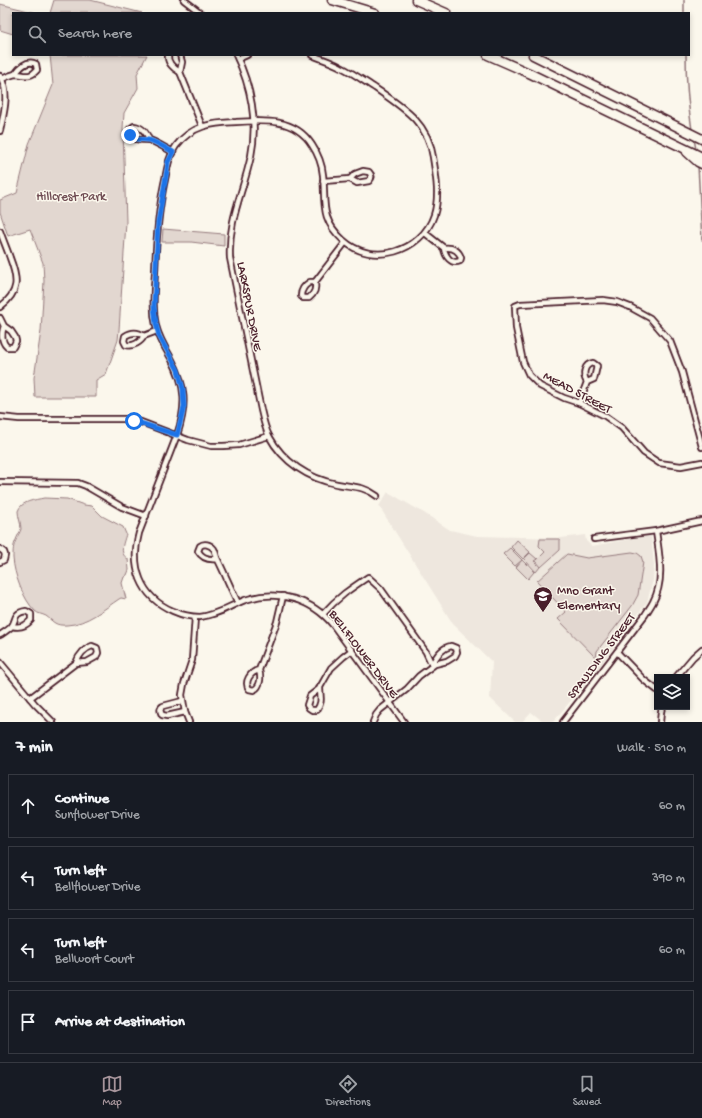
<!DOCTYPE html>
<meta charset="utf-8">
<style>
:root{--surface:#171b24;--page:#242831;--text:#f1f3f6;--muted:#9ea1a6;--line:#363941;--accent:#a6949b}
body{margin:0;font-family:"Gochi Hand",sans-serif;background:var(--page);color:var(--text)}
.controls{position:absolute;right:12px;bottom:12px;display:grid;overflow:hidden;border-radius:0px;box-shadow:0 2px 6px #0003}
.controls button{width:36px;height:36px;display:grid;place-items:center;padding:0;border:0;border-bottom:1px solid var(--line);background:var(--surface);color:var(--text);font:20px sans-serif}
.stop{position:absolute;width:12px;height:12px;margin:-9px;border:3px solid #1a73e8;border-radius:50%;background:#fff}
.stop.end{background:#1a73e8;border-color:#fff;box-shadow:0 1px 4px #0008}
.list{margin:0;padding:0;list-style:none}
h2{display:flex;justify-content:space-between;align-items:center;height:52px;margin:0;padding:0 16px;font-size:17px}
h2 small{font-size:13px;font-weight:400;color:var(--muted)}
.list li{display:grid;grid-template-columns:26px 1fr auto;gap:12px;align-items:center;box-sizing:border-box;height:64px;margin:0 8px 8px;padding:0 8px;border:1px solid var(--line);border-radius:0px}
.list b{display:block;font-size:15px;white-space:nowrap}
.list p{margin:0;font-size:13px;white-space:nowrap;color:var(--muted)}
.list em{font-size:13px;font-style:normal;color:var(--muted)}
.icon{flex:none;width:22px;height:22px;fill:none;stroke:currentColor;stroke-width:2;stroke-linecap:round;stroke-linejoin:round}
.map{position:relative;flex:none;width:702px;height:722px;overflow:hidden}
.search{position:absolute;background:var(--surface);box-shadow:0 2px 6px #0003;left:12px;right:12px;top:12px;height:44px;display:flex;align-items:center;gap:10px;box-sizing:border-box;padding:0 14px;border-radius:0px;color:var(--muted);font-size:15px}
.sheet{height:340px;background:var(--surface)}
nav{display:flex;justify-content:space-around;align-items:center;box-sizing:border-box;height:56px;border-top:1px solid var(--line);background:var(--surface);font-size:11px;color:var(--muted)}
nav a{display:grid;justify-items:center;gap:2px}
nav .on{color:var(--accent)}
.map>svg:first-child{display:block}
.built{fill:#eee7de}
.green{fill:#e2d7d0;stroke:#967b7e}
.lines{fill:none;stroke-linecap:round;stroke-linejoin:round}
.stream{stroke:#907477;stroke-width:1.5}
.street-casing{stroke:#4a1f2b;stroke-width:8}
.highway-casing{stroke:#4a1f2b;stroke-width:11}
.street{stroke:#fbf7ec;stroke-width:4.5}
.highway{stroke:#fbf7ec;stroke-width:8}
.route{stroke:#1a73e8;stroke-width:5}
.labels{text-anchor:middle;stroke-width:3;stroke-linejoin:round;paint-order:stroke}
.park-label{font-size:13px;fill:#704d54;stroke:#fbf7ec}
.street-label{font-size:13px;fill:#4a1f2b;stroke:#fbf7ec}
.poi-label{font-size:13px;fill:#4a1f2b;stroke:#fbf7ec;text-anchor:start}
</style>
<div class="map">
<svg width="702" height="722" viewBox="0 0 702 722">
<rect width="100%" height="100%" fill="#fbf7ec"/>
<filter id="ink" filterUnits="userSpaceOnUse"><feTurbulence type="fractalNoise" baseFrequency=".025" numOctaves="2"/><feDisplacementMap in="SourceGraphic" scale="8" xChannelSelector="R" yChannelSelector="G"/><feConvolveMatrix kernelMatrix="1 2 1 2 8 2 1 2 1" color-interpolation-filters="sRGB"/></filter>
<g filter="url(#ink)">
<!-- built -->
<polygon class="built" points="388,492 424,513 450,530 477,536 561,538 585,535 586,541 592,546 651,535 654,565 653,580 647,602 599,667 553,722 544,722 531,712 522,722 515,722 490,698 492,662 453,624 379,506"/>
<!-- green -->
<g class="green">
<polygon points="54,0 90,0 142,13 50,13"/>
<polygon points="0,4 37,13 13,13 13,34 0,30"/>
<polygon points="50,55 147,55 137,74 138,88 124,113 123,128 126,222 119,330 118,340 106,374 96,380 96,397 35,397 34,378 41,331 44,281 43,263 30,229 8,236 0,212 0,200 17,193 29,144 53,85"/>
<polygon points="163,229 224,234 224,246 191,242 162,242"/>
<path d="M44 498 67 499 84 505 92 506 102 516 123 527 126 534C124 542 118 553 128 559L129 570 127 575 124 577 122 583 126 599 121 598 119 599C104 609 87 624 67 625 55 626 54 622 46 616 42 614 38 614 35 611 23 599 14 574 13 558 13 551 13 546 16 540 17 536 20 533 21 529 21 523 18 517 18 511 21 501 35 500 44 498Z"/>
<polygon points="540,539 560,539 560,550 541,567 536,561 545,552 539,546"/>
<polygon points="517,540 530,552 523,559 511,547"/>
<polygon points="510,548 522,560 515,566 503,554"/>
<polygon points="632,552 637,553 641,556 643,562 638,595 632,606 597,651 596,658 558,619 566,612 537,581 567,554 587,558"/>
<polygon points="530,553 537,559 534,561 540,567 536,572 524,559"/>
<polygon points="522,560 534,572 528,579 516,567"/>
</g>
<g class="lines">
<!-- stream -->
<g class="stream">
<polyline points="684,0 684,13"/>
<path d="M686 55C686 81 688 105 692 130"/>
<polyline points="694,138 696,150"/>
<polyline points="698,166 702,240"/>
</g>
<!-- street casing -->
<g class="street-casing">
<g id="street">
<polyline points="184,0 201,13"/>
<path d="M168 55C167 63 173 68 180 72"/>
<polyline points="180,55 182,62 180,72 202,126"/>
<path d="M236 55C251 86 258 122 251 156 243 193 228 220 230 258L261 410C263 419 265 428 269 436 283 462 309 479 337 484 353 487 364 486 377 496"/>
<path d="M312 55C322 59 332 62 341 67 353 73 364 81 375 88 402 107 428 122 433 157 436 176 440 196 434 215 422 252 372 267 343 240 319 218 326 202 323 175 322 164 318 154 312 145 295 118 265 120 236 122 212 123 192 125 176 146 168 157 167 171 164 184 158 213 156 242 155 272 154 290 152 308 156 326 159 338 165 348 171 358 186 385 187 406 177 435L139 533C130 566 140 597 173 611 182 615 191 617 200 617 218 615 229 606 245 600 277 589 312 599 333 625L404 722"/>
<polyline points="238,59 247,55"/>
<path d="M0 76C10 93 4 112 0 131"/>
<path d="M2 79C6 77 11 75 15 74 24 74 29 79 37 70L36 64C27 59 20 67 15 74"/>
<path d="M149 140C147 133 142 127 134 126L130 129 129 133C134 142 142 139 149 140 154 141 167 149 173 152"/>
<path d="M363 171 369 172C372 175 372 178 369 181L357 183 350 179 355 174Z"/>
<polyline points="323,181 350,179"/>
<path d="M0 231C3 240 7 249 10 258 18 279 20 292 0 307"/>
<polyline points="425,233 444,248"/>
<path d="M444 248C452 247 459 250 461 258L460 261C451 265 445 256 444 248Z"/>
<path d="M310 282H315C316 289 315 293 309 298H303L301 296C301 290 305 285 310 282Z"/>
<polyline points="315,282 345,243"/>
<path d="M0 318 4 326 11 331 15 337 16 341 13 347H7C1 341 1 334 4 326"/>
<path d="M144 336C137 331 131 332 125 336L124 341 126 345C133 347 141 342 144 336L157 331"/>
<path d="M579 403 587 382C582 375 584 364 593 363L597 366 594 379 587 382"/>
<polyline points="0,417 19,419 127,419 141,422 188,440 211,446 223,446 239,445 269,436"/>
<polyline points="702,447 682,372 670,341 650,318 630,307 617,302 603,300 520,304 515,306 516,328 523,362 529,375 540,386 564,398 579,403 605,416 622,428 644,453 659,463 681,466 702,462"/>
<polyline points="0,482 78,483 86,486 122,507 146,516"/>
<polyline points="594,539 656,531 702,521"/>
<polyline points="0,549 4,552 5,555 4,560 0,562"/>
<path d="M217 559C209 560 202 558 198 551L200 546C204 543 210 544 214 549 216 552 216 557 218 560 225 574 231 589 238 603"/>
<path d="M323 614C338 597 350 589 368 577L381 589 426 652 432 665"/>
<path d="M0 635C3 633 8 630 11 627 17 621 12 613 26 611L31 614V620C26 626 20 628 12 626"/>
<polyline points="617,652 644,680 657,690"/>
<polyline points="0,662 35,704 53,722"/>
<path d="M259 670C250 672 244 682 249 689L254 690C261 686 261 677 259 670L277 622 283 596"/>
<polyline points="676,677 693,657 702,649"/>
<path d="M320 687C320 697 323 701 317 710H312L309 708 307 705 310 696 319 689 331 668 343 657 352 650"/>
<path d="M30 698 76 663 87 662 96 657 98 653 97 648 92 646C83 649 79 655 76 663"/>
<path d="M182 701 163 706C159 708 160 711 162 715L167 716 185 712"/>
<polyline points="189,722 185,712 182,695 184,684 192,660 195,617"/>
<path d="M373 722 376 715 380 710 407 689 419 676 435 664 447 661 455 656 457 652 456 648 451 646C441 648 436 656 432 665"/>
<path d="M563 722 645 615C648 610 651 606 653 602 665 580 659 554 656 531"/>
<polyline points="660,722 661,712 662,707"/>
</g>
</g>
<!-- highway casing -->
<g class="highway-casing">
<g id="highway">
<polyline points="332,0 375,13"/>
<polyline points="416,0 446,13"/>
<polyline points="488,55 529,73 702,157"/>
<polyline points="533,55 702,139"/>
<polyline points="687,152 698,162 702,164"/>
</g>
</g>
<!-- street -->
<use href="#street" class="street"/>
<!-- highway -->
<use href="#highway" class="highway"/>
</g>
</g>
<g class="lines" filter="url(#ink)">
<!-- route -->
<path class="route" d="M130 135C136 142 144 138 152 141 159 144 166 148 173 152L168 162 167 170 158 223 154 306 156 324 159 336 178 370 183 389 184 406 181 420 177 435 134 421"/>
</g>
<!-- icons -->
<defs>
<g id="school-pin" transform="scale(1)"><path d="M0 17L-7.5 6A9.5 9.5 0 1 1 7.5 6Z" fill="#4a1f2b" stroke="#fbf7ec"/><path d="M0-5L7-2L0 1L-7-2ZM-4 1L0 2.5L4 1V4Q0 6-4 4Z" fill="#fff"/></g>
</defs>
<g fill-rule="evenodd">
<use href="#school-pin" x="543" y="596"/>
</g>
<g class="labels">
<!-- park labels -->
<g class="park-label">
<text x="71" y="200">Hillcrest Park</text>
</g>
<!-- street labels -->
<g class="street-label">
<text transform="translate(251 306) rotate(79)" y="5">LARKSPUR DRIVE</text>
<text transform="translate(578 391) rotate(28)" y="5">MEAD STREET</text>
<text transform="translate(365 653) rotate(53)" y="5">BELLFLOWER DRIVE</text>
<text transform="translate(600 655) rotate(-53)" y="5">SPAULDING STREET</text>
</g>
<!-- poi labels -->
<g class="poi-label">
<text x="557" y="594">Mno Grant<tspan x="557" dy="15">Elementary</tspan></text>
</g>
</g>
</svg>
<div class="controls">
<button><svg class="icon" aria-label="layers" viewBox="0 0 24 24"><path d="M12 4l9 5-9 5-9-5zM3 14l9 5 9-5"/></svg></button>
</div>
<div class="stop" style="left:134px;top:421px"></div>
<div class="stop end" style="left:130px;top:135px"></div>
<div class="search"><svg class="icon" aria-label="search" viewBox="0 0 24 24"><circle cx="10" cy="10" r="6"/><path d="M15 15l6 6"/></svg>Search here</div>
</div>
<section class="sheet">
<h2>7 min<small>Walk · 510 m</small></h2>
<ul class="list">
<li><svg class="icon" aria-label="ahead" viewBox="0 0 24 24"><path d="M12 20V5M6 11l6-6 6 6"/></svg><div><b>Continue</b><p>Sunflower Drive</p></div><em>60 m</em></li>
<li><svg class="icon" aria-label="left" viewBox="0 0 24 24"><path d="M17 20v-9H6M10 6l-5 5 5 5"/></svg><div><b>Turn left</b><p>Bellflower Drive</p></div><em>390 m</em></li>
<li><svg class="icon" aria-label="left" viewBox="0 0 24 24"><path d="M17 20v-9H6M10 6l-5 5 5 5"/></svg><div><b>Turn left</b><p>Bellwort Court</p></div><em>60 m</em></li>
<li><svg class="icon" aria-label="arrive" viewBox="0 0 24 24"><path d="M6 21V4h12l-3 4 3 4H6"/></svg><div><b>Arrive at destination</b></div></li>
</ul>
</section>
<nav>
<a class="on"><svg class="icon" aria-label="map" viewBox="0 0 24 24"><path d="M3 6l6-2 6 2 6-2v14l-6 2-6-2-6 2zM9 4v14M15 6v14"/></svg>Map</a>
<a><svg class="icon" aria-label="directions" viewBox="0 0 24 24"><path d="M12 3l9 9-9 9-9-9zM9 14v-3h6M13 9l2 2-2 2"/></svg>Directions</a>
<a><svg class="icon" aria-label="saved" viewBox="0 0 24 24"><path d="M7 4h10v16l-5-4-5 4z"/></svg>Saved</a>
</nav>
